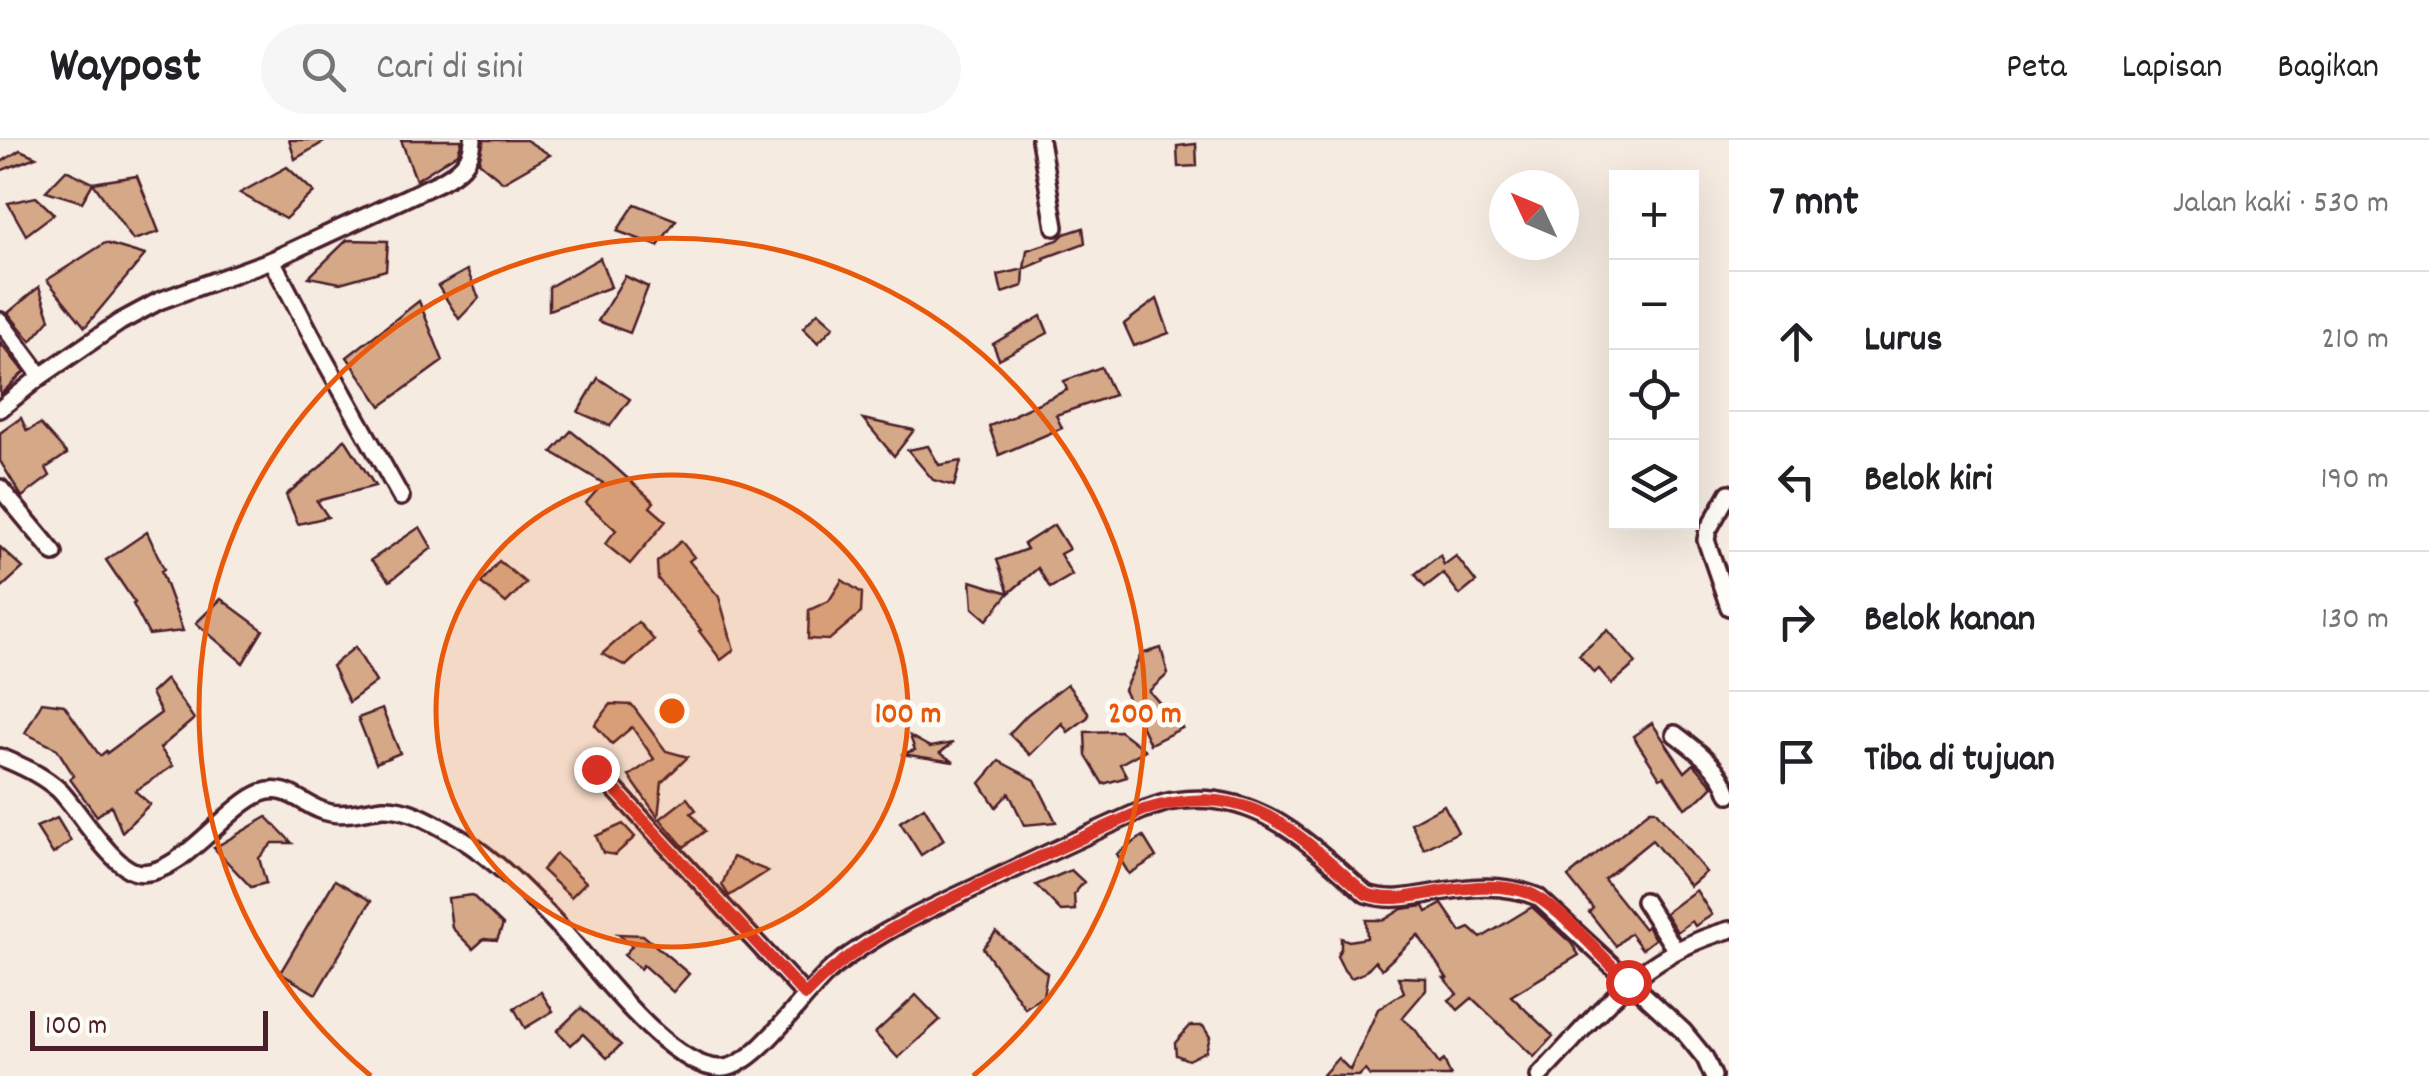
<!DOCTYPE html>
<html lang="id">
<meta charset="utf-8">
<style>
:root{--surface:#fff;--page:#f6f6f6;--text:#202124;--muted:#757577;--line:#e0e0e0}
body{margin:0;font-family:Dekko,sans-serif;background:var(--page);color:var(--text)}
.controls{position:absolute;right:30px;top:30px;display:grid;overflow:hidden;border-radius:0px;box-shadow:0 10px 40px #0002}
.controls button{width:90px;height:90px;display:grid;place-items:center;padding:0;border:0;border-bottom:2px solid var(--line);background:var(--surface);color:var(--text);font:50px sans-serif}
.compass{position:absolute;left:1489px;top:30px;width:90px;height:90px;border-radius:50%;background:var(--surface);box-shadow:0 10px 40px #0002;rotate:314deg}
.scale{position:absolute;left:30px;bottom:25px;width:238px;box-sizing:border-box;padding-left:10px;border:5px solid #4a1f2b;border-top:0;font-size:28px;line-height:35px;white-space:nowrap;color:#4a1f2b;-webkit-text-stroke:8px #fdfcf7;paint-order:stroke}
.stop{position:absolute;width:30px;height:30px;margin:-22px;border:8px solid #d93025;border-radius:50%;background:#fff}
.stop.end{background:#d93025;border-color:#fff;box-shadow:0 2px 10px #0008}
.list{margin:0;padding:0;list-style:none}
h2{display:flex;justify-content:space-between;align-items:center;height:130px;margin:0;padding:0 40px;font-size:42px}
h2 small{font-size:32px;font-weight:400;color:var(--muted)}
.list li{display:grid;grid-template-columns:65px 1fr auto;gap:30px;align-items:center;box-sizing:border-box;height:140px;padding:0 40px;border-top:2px solid var(--line)}
.list b{display:block;font-size:38px;white-space:nowrap}
.list em{font-size:32px;font-style:normal;color:var(--muted)}
.icon{flex:none;width:55px;height:55px;fill:none;stroke:currentColor;stroke-width:2;stroke-linecap:round;stroke-linejoin:round}
.map{position:relative;flex:none;width:1729px;height:936px;overflow:hidden}
header{display:flex;align-items:center;gap:60px;box-sizing:border-box;height:140px;padding:0 50px;background:var(--surface);border-bottom:2px solid var(--line)}
header strong{font-size:48px}
nav{display:flex;gap:55px;margin-inline-start:auto;font-size:35px}
.search{width:700px;height:90px;background:var(--page);display:flex;align-items:center;gap:25px;box-sizing:border-box;padding:0 35px;border-radius:55px;color:var(--muted);font-size:38px}
main{display:flex}
aside{flex:1;background:var(--surface)}
.map>svg:first-child{display:block}
.building{fill:#d5a887;stroke:#4a1f2b;stroke-width:2.5}
.lines{fill:none;stroke-linecap:round;stroke-linejoin:round}
.minor-casing{stroke:#4a1f2b;stroke-width:22}
.minor{stroke:#fdfcf7;stroke-width:15}
.route{stroke:#d93025;stroke-width:12}
.ring{fill:none;stroke:#e8590c;stroke-width:5}
.centre{fill:#e8590c;stroke:#fdfcf7;stroke-width:5}
.ring-label{font-size:30px;text-anchor:middle;font-weight:bold;fill:#e8590c;stroke:#fdfcf7;stroke-width:10;stroke-linejoin:round;paint-order:stroke}
</style>
<header>
<strong>Waypost</strong>
<div class="search"><svg class="icon" aria-label="search" viewBox="0 0 24 24"><circle cx="10" cy="10" r="6"/><path d="M15 15l6 6"/></svg>Cari di sini</div>
<nav><a>Peta</a><a>Lapisan</a><a>Bagikan</a></nav>
</header>
<main>
<div class="map">
<svg width="1729" height="936" viewBox="0 0 1729 936">
<rect width="100%" height="100%" fill="#f5ebe1"/>
<filter id="ink" filterUnits="userSpaceOnUse"><feTurbulence type="fractalNoise" baseFrequency=".01" numOctaves="2"/><feDisplacementMap in="SourceGraphic" scale="20" xChannelSelector="R" yChannelSelector="G"/><feConvolveMatrix kernelMatrix="1 2 1 2 8 2 1 2 1" color-interpolation-filters="sRGB"/></filter>
<g filter="url(#ink)">
<!-- building -->
<g class="building">
<polygon points="289,0 327,0 295,19"/>
<polygon points="401,0 462,0 458,13 416,40"/>
<polygon points="484,0 526,0 550,15 503,42 479,22"/>
<polygon points="1196,4 1197,26 1178,27 1177,6"/>
<polygon points="20,10 36,17 0,31 0,23"/>
<polygon points="287,27 314,52 285,79 240,53"/>
<polygon points="66,30 93,43 82,62 46,51"/>
<polygon points="137,36 159,92 133,100 93,43"/>
<polygon points="36,57 54,74 26,95 8,63"/>
<polygon points="635,64 676,80 658,106 617,91"/>
<polygon points="1083,88 1085,103 1044,118 1045,120 1024,129 1027,110 1058,100 1064,94"/>
<polygon points="347,100 388,101 386,130 340,143 309,137"/>
<polygon points="105,103 145,115 85,187 47,140"/>
<polygon points="600,118 611,147 549,170 549,147"/>
<polygon points="1024,129 1023,146 1002,153 998,135"/>
<polygon points="467,130 479,158 459,179 438,146"/>
<polygon points="625,136 648,147 630,193 598,181"/>
<polygon points="39,147 50,179 31,201 8,173"/>
<polygon points="1157,159 1169,193 1134,206 1124,184"/>
<polygon points="419,161 443,221 381,266 347,217"/>
<polygon points="818,172 834,186 818,203 803,188"/>
<polygon points="1041,176 1048,193 999,219 993,204"/>
<polygon points="0,202 24,232 0,255"/>
<polygon points="1101,227 1114,255 1056,275 1062,288 999,315 989,286 1015,276 1015,274 1067,250 1064,241"/>
<polygon points="598,238 630,259 610,286 578,272"/>
<polygon points="21,278 27,291 40,284 67,314 46,328 50,336 22,357 0,321 0,293"/>
<polygon points="863,279 914,290 894,316"/>
<polygon points="571,291 607,320 654,362 650,367 666,381 630,424 605,404 616,390 586,363 603,343 552,312"/>
<polygon points="345,299 375,346 317,361 328,377 298,384 286,355 320,327"/>
<polygon points="928,306 939,325 961,321 954,346 933,340 908,310"/>
<polygon points="1054,385 1069,409 1060,414 1072,435 1050,448 1038,428 1009,453 997,420 1027,409 1024,404"/>
<polygon points="420,387 432,408 390,441 371,420"/>
<polygon points="147,392 164,429 161,431 183,491 149,495 133,464 135,463 106,420"/>
<polygon points="681,401 694,417 689,421 719,457 734,510 721,520 699,491 701,490 658,439 657,422"/>
<polygon points="0,407 23,428 0,449"/>
<polygon points="1440,415 1444,425 1456,416 1476,442 1460,455 1443,433 1425,447 1415,434"/>
<polygon points="499,421 526,443 506,463 481,443"/>
<polygon points="842,440 862,453 861,473 829,500 808,499 809,470 829,461"/>
<polygon points="971,441 1009,453 987,480 973,468"/>
<polygon points="221,459 263,490 243,523 196,483"/>
<polygon points="638,482 654,500 626,526 602,514"/>
<polygon points="1608,490 1636,523 1612,544 1599,529 1594,533 1579,515"/>
<polygon points="355,507 376,542 349,562 332,526"/>
<polygon points="1161,508 1168,534 1149,551 1182,588 1150,604 1124,550 1141,514"/>
<polygon points="166,539 194,579 160,608 173,626 135,651 150,664 122,692 111,665 97,676 70,639 74,636 57,609 25,593 42,562 64,565 100,616 106,611 107,613 161,573 151,553"/>
<polygon points="1067,544 1088,572 1088,577 1068,592 1062,583 1030,615 1009,594 1028,574"/>
<polygon points="611,564 632,565 666,611 688,617 662,642 658,677 629,636 654,619 632,587 612,604 595,585"/>
<polygon points="382,569 400,613 376,623 358,578"/>
<polygon points="1652,583 1685,632 1694,624 1713,646 1701,658 1685,668 1664,636 1660,638 1633,596"/>
<polygon points="1120,591 1145,610 1120,624 1127,637 1103,644 1086,616 1085,592"/>
<polygon points="910,596 930,607 953,603 940,613 954,622 902,614 915,610"/>
<polygon points="999,621 1035,640 1056,682 1024,685 1009,653 996,667 980,643"/>
<polygon points="687,658 696,670 691,673 705,691 684,707 660,679"/>
<polygon points="1444,665 1458,692 1424,709 1411,683"/>
<polygon points="924,667 944,700 921,715 900,682"/>
<polygon points="1650,670 1655,670 1706,732 1690,746 1652,700 1604,739 1644,789 1647,786 1655,799 1642,809 1630,793 1616,806 1589,772 1593,768 1568,737"/>
<polygon points="267,677 292,703 273,703 259,718 266,743 251,747 214,708"/>
<polygon points="57,678 71,701 53,714 36,687"/>
<polygon points="623,684 635,697 615,715 603,713 596,696"/>
<polygon points="1143,696 1156,717 1129,734 1117,714"/>
<polygon points="556,714 586,742 571,757 542,730"/>
<polygon points="733,717 768,731 729,756 722,745"/>
<polygon points="1071,730 1084,742 1074,754 1075,770 1061,771 1036,745"/>
<polygon points="335,740 371,761 316,854 280,833"/>
<polygon points="1696,750 1712,775 1695,786 1692,781 1677,792 1665,773"/>
<polygon points="472,755 503,785 497,800 484,799 473,809 452,788 448,758"/>
<polygon points="1442,764 1461,792 1470,788 1481,798 1532,767 1571,803 1579,815 1511,856 1553,896 1534,917 1472,858 1458,870 1449,860 1457,854 1444,838 1447,838 1418,795 1382,829 1375,821 1364,833 1351,838 1344,830 1337,816 1341,808 1341,798 1349,801 1367,798 1366,780 1384,780 1402,769 1424,766 1427,772"/>
<polygon points="996,792 1047,833 1043,856 1025,868 983,808"/>
<polygon points="618,794 643,795 689,834 673,852 643,825 640,829 624,815 632,806"/>
<polygon points="1398,837 1426,838 1426,850 1402,878 1415,889 1439,924 1444,920 1451,936 1370,936 1365,930 1359,936 1322,936 1338,918 1350,930 1378,869 1404,852"/>
<polygon points="541,852 553,871 525,888 514,868"/>
<polygon points="916,855 940,880 898,918 875,893"/>
<polygon points="581,868 621,905 607,918 583,894 571,905 557,891"/>
<polygon points="1190,886 1203,886 1210,897 1206,911 1188,920 1176,915 1175,903"/>
</g>
<g class="lines">
<!-- minor casing -->
<g class="minor-casing">
<g id="minor">
<polyline points="1040,0 1055,87"/>
<polyline points="272,120 318,208 401,357"/>
<path d="M0 181 41 236 120 182 159 161 272 120 440 42C458 32 472 22 473 0"/>
<polyline points="0,269 41,236"/>
<polyline points="0,348 54,413"/>
<polyline points="1729,353 1708,390 1706,400 1729,467"/>
<path d="M1675 594C1696 610 1721 628 1729 654"/>
<path d="M0 617C21 625 42 635 59 650 78 669 111 726 136 732 177 741 224 668 261 653 289 642 305 669 331 673 348 676 366 670 383 668 410 667 437 685 460 698 496 720 527 752 556 783 590 819 670 933 724 928 759 925 805 850 834 827 879 791 933 767 985 743 1038 718 1090 693 1143 670 1153 667 1164 662 1174 661 1257 648 1309 703 1366 754 1388 761 1406 758 1428 754 1465 747 1503 742 1538 757L1683 891 1705 918 1713 936"/>
<polyline points="596,629 805,855"/>
<polyline points="1644,761 1675,809"/>
<path d="M1539 936C1601 872 1638 815 1729 790"/>
</g>
</g>
<!-- minor -->
<use href="#minor" class="minor"/>
</g>
</g>
<g class="lines" filter="url(#ink)">
<!-- route -->
<path class="route" d="M596 629 805 855C856 801 922 773 988 741 1040 717 1091 693 1144 670 1250 638 1291 689 1366 754 1393 763 1416 755 1443 751 1471 747 1501 743 1529 753 1557 764 1604 819 1628 842"/>
</g>
<!-- distance rings -->
<circle cx="672" cy="571" r="236" fill="#e8590c" fill-opacity=".12"/>
<g class="ring">
<circle cx="672" cy="571" r="236"/>
<path d="M371 936A473 473 0 1 1 973 936"/>
</g>
<circle cx="672" cy="571" r="15" class="centre"/>
<g class="ring-label">
<text x="908" y="582">100 m</text>
<text x="1145" y="582">200 m</text>
</g>
</svg>
<div class="controls">
<button>+</button>
<button>−</button>
<button><svg class="icon" aria-label="locate" viewBox="0 0 24 24"><circle cx="12" cy="12" r="6"/><path d="M12 2v4M12 18v4M2 12h4M18 12h4"/></svg></button>
<button><svg class="icon" aria-label="layers" viewBox="0 0 24 24"><path d="M12 4l9 5-9 5-9-5zM3 14l9 5 9-5"/></svg></button>
</div>
<svg class="compass" viewBox="-18 -18 36 36"><path d="M0-13l5 13h-10z" fill="#e53935"/><path d="M0 13l5-13h-10z" fill="#757577"/></svg>
<div class="scale">100 m</div>
<div class="stop" style="left:1628px;top:842px"></div>
<div class="stop end" style="left:596px;top:629px"></div>
</div>
<aside>
<h2>7 mnt<small>Jalan kaki · 530 m</small></h2>
<ul class="list">
<li><svg class="icon" aria-label="ahead" viewBox="0 0 24 24"><path d="M12 20V5M6 11l6-6 6 6"/></svg><div><b>Lurus</b></div><em>210 m</em></li>
<li><svg class="icon" aria-label="left" viewBox="0 0 24 24"><path d="M17 20v-9H6M10 6l-5 5 5 5"/></svg><div><b>Belok kiri</b></div><em>190 m</em></li>
<li><svg class="icon" aria-label="right" viewBox="0 0 24 24"><path d="M7 20v-9h11M14 6l5 5-5 5"/></svg><div><b>Belok kanan</b></div><em>130 m</em></li>
<li><svg class="icon" aria-label="arrive" viewBox="0 0 24 24"><path d="M6 21V4h12l-3 4 3 4H6"/></svg><div><b>Tiba di tujuan</b></div></li>
</ul>
</aside>
</main>
